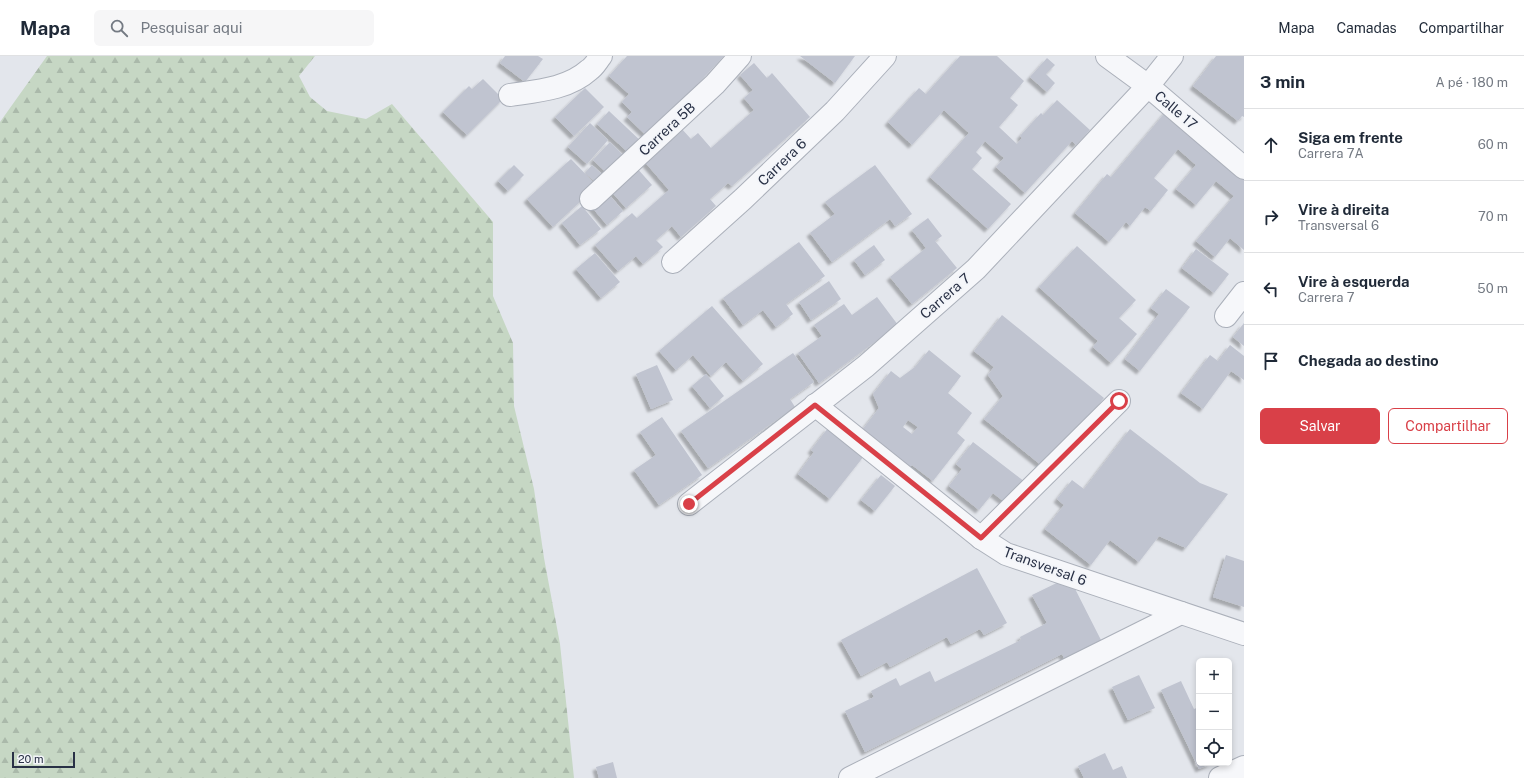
<!DOCTYPE html>
<html lang="pt">
<meta charset="utf-8">
<style>
:root{--surface:#fff;--page:#f6f6f7;--text:#1f2937;--muted:#747a83;--line:#e0e1e3;--accent:#d94048}
body{margin:0;font-family:"Public Sans",sans-serif;background:var(--page);color:var(--text)}
.controls{position:absolute;right:12px;bottom:12px;display:grid;overflow:hidden;border-radius:6px;box-shadow:0 2px 6px #0003}
.controls button{width:36px;height:36px;display:grid;place-items:center;padding:0;border:0;border-bottom:1px solid var(--line);background:var(--surface);color:var(--text);font:20px sans-serif}
.scale{position:absolute;left:12px;bottom:10px;width:63px;box-sizing:border-box;padding-left:4px;border:2px solid #293146;border-top:0;font-size:11px;line-height:14px;white-space:nowrap;color:#293146;-webkit-text-stroke:3px #f3f5f9;paint-order:stroke}
.stop{position:absolute;width:12px;height:12px;margin:-9px;border:3px solid #d94048;border-radius:50%;background:#fff}
.stop.end{background:#d94048;border-color:#fff;box-shadow:0 1px 4px #0008}
.list{margin:0;padding:0;list-style:none}
h2{display:flex;justify-content:space-between;align-items:center;height:52px;margin:0;padding:0 16px;font-size:17px}
h2 small{font-size:13px;font-weight:400;color:var(--muted)}
.list li{display:grid;grid-template-columns:26px 1fr auto;gap:12px;align-items:center;box-sizing:border-box;height:72px;padding:0 16px;border-top:1px solid var(--line)}
.list b{display:block;font-size:15px;white-space:nowrap}
.list p{margin:0;font-size:13px;white-space:nowrap;color:var(--muted)}
.list em{font-size:13px;font-style:normal;color:var(--muted)}
.actions{display:flex;gap:8px;padding:12px 16px}
.actions a{flex:1;padding:9px 0;border:1px solid var(--accent);border-radius:6px;text-align:center;font-size:14px;color:var(--accent)}
.actions .main{background:var(--accent);color:#fff}
.icon{flex:none;width:22px;height:22px;fill:none;stroke:currentColor;stroke-width:2;stroke-linecap:round;stroke-linejoin:round}
.map{position:relative;flex:none;width:1244px;height:722px;overflow:hidden}
header{display:flex;align-items:center;gap:24px;box-sizing:border-box;height:56px;padding:0 20px;background:var(--surface);border-bottom:1px solid var(--line)}
header strong{font-size:19px}
nav{display:flex;gap:22px;margin-inline-start:auto;font-size:14px}
.search{width:280px;height:36px;background:var(--page);display:flex;align-items:center;gap:10px;box-sizing:border-box;padding:0 14px;border-radius:6px;color:var(--muted);font-size:15px}
main{display:flex}
aside{flex:1;background:var(--surface)}
.map>svg:first-child{display:block}
.forest{fill:url(#forest-firs)}
.building{fill:#c0c4d0;fill-rule:evenodd;filter:url(#shadow)}
.lines{fill:none;stroke-linecap:round;stroke-linejoin:round}
.minor-casing{stroke:#abb0ba;stroke-width:24}
.minor{stroke:#f6f7fa;stroke-width:22}
.route{stroke:#d94048;stroke-width:5}
.labels{text-anchor:middle;stroke-width:4;stroke-linejoin:round;paint-order:stroke}
.street-label{font-size:14px;fill:#293146;stroke:#f3f5f9}
</style>
<header>
<strong>Mapa</strong>
<div class="search"><svg class="icon" aria-label="search" viewBox="0 0 24 24"><circle cx="10" cy="10" r="6"/><path d="M15 15l6 6"/></svg>Pesquisar aqui</div>
<nav><a>Mapa</a><a>Camadas</a><a>Compartilhar</a></nav>
</header>
<main>
<div class="map">
<svg width="1244" height="722" viewBox="0 0 1244 722">
<defs>
<pattern id="forest-firs" width="22" height="20" patternUnits="userSpaceOnUse"><rect width="22" height="20" fill="#c6d7c4"/><path d="M5 1l3.5 6h-7zM16 11l3.5 6h-7z" fill="#aab9aa"/></pattern>
<filter id="shadow"><feDropShadow dx="-3.5" dy="3.5" stdDeviation="1" flood-color="#0004"/></filter>
</defs>
<rect width="100%" height="100%" fill="#e3e6ec"/>
<!-- forest -->
<polygon class="forest" points="47,0 315,0 299,20 310,41 327,55 366,63 392,48 493,166 493,240 513,287 514,350 534,433 544,502 560,588 574,722 0,722 0,66"/>
<!-- building -->
<g class="building">
<polygon points="505,0 538,0 543,3 525,26 500,7"/>
<polygon points="627,0 724,0 648,81 627,61 632,56 622,46 629,38 609,20"/>
<polygon points="800,0 855,0 835,27"/>
<polygon points="960,0 997,0 1024,25 1010,42 1018,49 999,71 1017,88 1022,82 1020,80 1041,57 1043,59 1057,44 1090,74 1076,89 1072,85 1025,137 996,111 1004,102 985,85 976,96 982,102 972,113 1011,148 988,173 930,121 969,77 944,54 912,89 888,66 919,32 926,38"/>
<polygon points="1216,0 1244,0 1244,61 1242,60 1238,65 1193,30"/>
<polygon points="1047,2 1055,9 1046,18 1055,27 1047,36 1030,21"/>
<polygon points="754,7 767,22 772,17 810,61 732,130 728,127 710,143 716,150 681,181 672,170 656,184 663,191 643,208 636,200 618,215 595,189 632,157 637,162 669,134 644,105 681,72 691,83 698,77 711,92 754,54 744,42 753,34 740,19"/>
<polygon points="483,23 503,43 467,79 443,56 469,30 472,33"/>
<polygon points="585,32 604,51 574,80 555,61"/>
<polygon points="1168,53 1244,117 1244,194 1230,182 1215,201 1196,185 1234,140 1216,125 1196,149 1176,133 1196,109 1178,93 1154,122 1168,134 1151,155 1145,151 1130,170 1126,166 1109,186 1075,157 1107,118 1111,121"/>
<polygon points="609,55 643,87 632,100 597,68"/>
<polygon points="590,67 608,84 587,108 568,91"/>
<polygon points="610,86 625,101 609,119 593,104"/>
<polygon points="571,103 597,130 553,171 527,143"/>
<polygon points="514,109 524,119 508,135 498,125"/>
<polygon points="592,109 606,122 599,129 585,117"/>
<polygon points="875,109 912,158 895,170 890,163 832,206 810,177 835,158 825,146"/>
<polygon points="636,111 652,129 626,152 610,134"/>
<polygon points="606,135 623,155 607,169 590,149"/>
<polygon points="582,150 601,173 580,189 562,167"/>
<polygon points="928,162 942,180 935,185 957,212 912,248 890,221 926,192 912,174"/>
<polygon points="799,186 825,220 786,248 793,258 776,271 763,254 743,269 723,242"/>
<polygon points="874,189 885,204 865,219 854,204"/>
<polygon points="1077,190 1136,244 1119,262 1137,278 1111,307 1093,291 1098,285 1039,231"/>
<polygon points="1196,193 1229,218 1214,237 1182,212"/>
<polygon points="595,197 620,226 601,242 576,213"/>
<polygon points="829,225 841,243 811,264 799,246"/>
<polygon points="1166,233 1190,251 1140,315 1125,303 1159,258 1151,252"/>
<polygon points="877,241 898,269 819,327 798,297 822,280 814,269 844,248 852,259"/>
<polygon points="712,250 763,308 743,325 726,306 711,320 693,299 676,314 659,295"/>
<polygon points="1002,259 1104,342 1046,413 984,363 1003,340 988,319 994,311 974,295"/>
<polygon points="1244,267 1244,290 1233,281"/>
<polygon points="1230,289 1244,300 1244,324 1231,315 1203,353 1181,337 1210,299 1218,305"/>
<path d="M929 294 961 320 948 337 972 357 957 377 965 384 933 425 912 409 910 411 863 373 879 352 873 338 891 315 900 322 915 311ZM908 364 918 371 912 378 903 371Z"/>
<polygon points="793,297 814,326 790,343 795,351 708,412 681,375"/>
<polygon points="657,309 673,344 651,353 636,318"/>
<polygon points="706,318 724,340 710,352 692,330"/>
<polygon points="662,361 702,419 659,449 634,414 656,399 640,376"/>
<polygon points="828,372 864,400 830,443 798,418 814,396 811,394"/>
<polygon points="1130,373 1200,427 1228,438 1186,492 1159,480 1139,506 1110,484 1091,509 1045,473 1064,449 1057,443 1072,424 1084,433"/>
<polygon points="973,386 1025,426 1007,448 993,437 979,454 949,430 962,413 956,408"/>
<polygon points="881,419 895,430 875,455 861,444"/>
<polygon points="1226,499 1244,505 1244,551 1213,541"/>
<polygon points="977,512 1007,567 984,579 980,573 951,588 947,581 890,611 887,606 861,620 841,584"/>
<polygon points="1069,521 1102,586 1065,604 1062,598 865,696 845,655 874,641 871,635 896,622 900,630 930,615 935,626 1021,584 1020,581 1047,567 1032,539"/>
<polygon points="1139,619 1155,652 1128,664 1112,631"/>
<polygon points="1181,625 1194,653 1199,651 1199,707 1212,707 1199,713 1161,634"/>
<polygon points="1105,697 1113,714 1122,710 1127,722 1084,722 1078,710"/>
<polygon points="613,706 617,722 599,722 596,711"/>
</g>
<g class="lines">
<!-- minor casing -->
<g class="minor-casing">
<g id="minor">
<polyline points="1107,0 1148,30 1244,112"/>
<path d="M510 39C537 35 568 33 589 14 594 11 597 5 601 0"/>
<polyline points="591,143 715,28 740,0"/>
<polyline points="673,206 743,143 835,55 885,0"/>
<polyline points="1226,260 1244,237"/>
<polyline points="815,349 981,482 1006,498 1244,578"/>
<polyline points="689,448 866,310 976,213 1148,30 1172,0"/>
<polyline points="981,482 1119,345"/>
<polyline points="850,722 1181,557"/>
<polyline points="1220,722 1244,711"/>
</g>
</g>
<!-- minor -->
<use href="#minor" class="minor"/>
</g>
<g class="lines">
<!-- route -->
<polyline class="route" points="689,448 815,349 981,482 1119,345"/>
</g>
<g class="labels">
<!-- street labels -->
<g class="street-label">
<text transform="translate(1176 54) rotate(40)" y="5">Calle 17</text>
<text transform="translate(667 73) rotate(-43)" y="5">Carrera 5B</text>
<text transform="translate(782 106) rotate(-44)" y="5">Carrera 6</text>
<text transform="translate(945 240) rotate(-41)" y="5">Carrera 7</text>
<text transform="translate(1045 510) rotate(20)" y="5">Transversal 6</text>
</g>
</g>
</svg>
<div class="controls">
<button>+</button>
<button>−</button>
<button><svg class="icon" aria-label="locate" viewBox="0 0 24 24"><circle cx="12" cy="12" r="6"/><path d="M12 2v4M12 18v4M2 12h4M18 12h4"/></svg></button>
</div>
<div class="scale">20 m</div>
<div class="stop" style="left:1119px;top:345px"></div>
<div class="stop end" style="left:689px;top:448px"></div>
</div>
<aside>
<h2>3 min<small>A pé · 180 m</small></h2>
<ul class="list">
<li><svg class="icon" aria-label="ahead" viewBox="0 0 24 24"><path d="M12 20V5M6 11l6-6 6 6"/></svg><div><b>Siga em frente</b><p>Carrera 7A</p></div><em>60 m</em></li>
<li><svg class="icon" aria-label="right" viewBox="0 0 24 24"><path d="M7 20v-9h11M14 6l5 5-5 5"/></svg><div><b>Vire à direita</b><p>Transversal 6</p></div><em>70 m</em></li>
<li><svg class="icon" aria-label="left" viewBox="0 0 24 24"><path d="M17 20v-9H6M10 6l-5 5 5 5"/></svg><div><b>Vire à esquerda</b><p>Carrera 7</p></div><em>50 m</em></li>
<li><svg class="icon" aria-label="arrive" viewBox="0 0 24 24"><path d="M6 21V4h12l-3 4 3 4H6"/></svg><div><b>Chegada ao destino</b></div></li>
</ul>
<div class="actions"><a class="main">Salvar</a><a>Compartilhar</a></div>
</aside>
</main>
